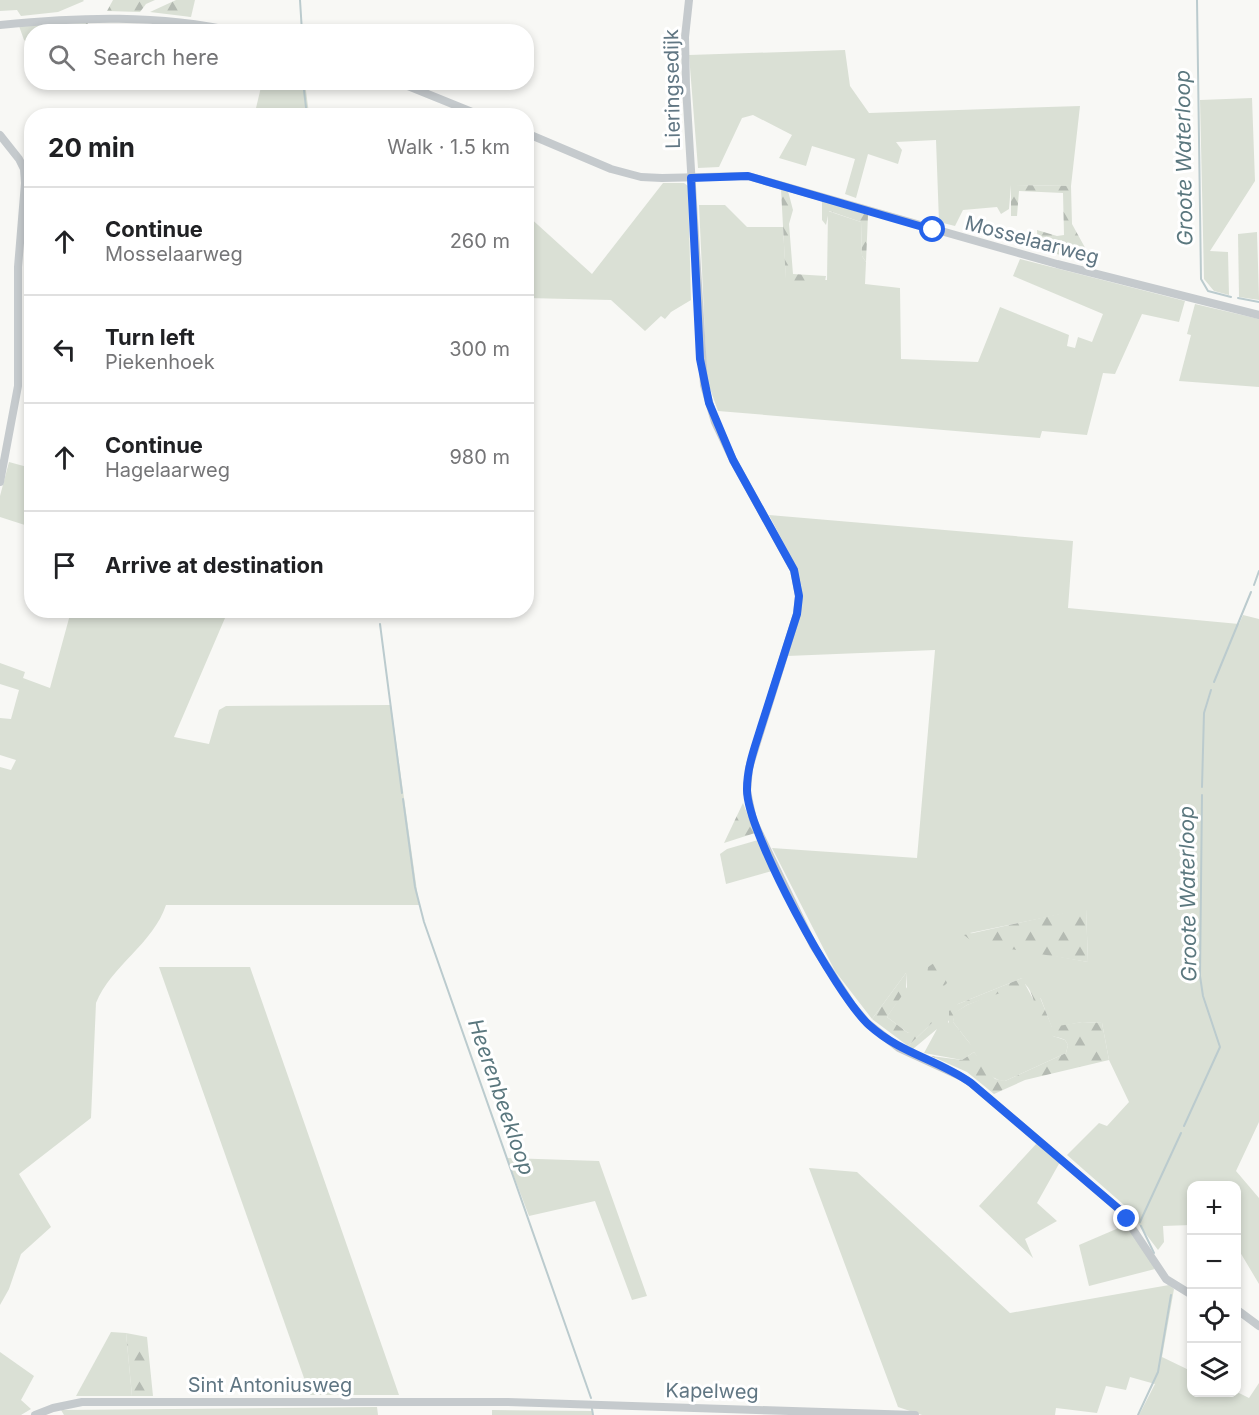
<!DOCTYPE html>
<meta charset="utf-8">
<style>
:root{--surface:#fff;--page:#f2f2f2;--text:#202124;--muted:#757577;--line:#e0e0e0}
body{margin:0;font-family:Inter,sans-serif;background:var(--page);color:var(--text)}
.controls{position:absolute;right:18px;bottom:18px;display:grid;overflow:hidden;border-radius:12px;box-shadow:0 3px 9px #0003}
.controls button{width:54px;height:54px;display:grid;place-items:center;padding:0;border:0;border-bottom:2px solid var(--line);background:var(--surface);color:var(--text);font:30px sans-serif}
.stop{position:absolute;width:18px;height:18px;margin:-14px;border:4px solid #2563eb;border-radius:50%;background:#fff}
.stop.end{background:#2563eb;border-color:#fff;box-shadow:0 2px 6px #0008}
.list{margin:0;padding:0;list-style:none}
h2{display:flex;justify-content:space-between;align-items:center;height:78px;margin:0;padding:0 24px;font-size:26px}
h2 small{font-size:20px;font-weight:400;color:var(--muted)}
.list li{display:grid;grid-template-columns:39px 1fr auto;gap:18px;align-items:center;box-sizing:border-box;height:108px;padding:0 24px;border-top:2px solid var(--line)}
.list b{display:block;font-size:22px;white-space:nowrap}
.list p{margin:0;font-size:20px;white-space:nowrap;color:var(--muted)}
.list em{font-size:20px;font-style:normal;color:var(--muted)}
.icon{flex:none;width:33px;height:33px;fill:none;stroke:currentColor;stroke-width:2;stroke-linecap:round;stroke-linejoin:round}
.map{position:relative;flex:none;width:1259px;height:1415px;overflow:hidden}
.search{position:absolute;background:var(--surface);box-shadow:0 3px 9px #0003;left:24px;top:24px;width:510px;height:66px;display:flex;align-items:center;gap:15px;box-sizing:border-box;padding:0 21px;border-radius:24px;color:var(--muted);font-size:22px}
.panel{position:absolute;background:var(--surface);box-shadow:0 3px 9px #0003;left:24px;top:108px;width:510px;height:510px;border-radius:24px}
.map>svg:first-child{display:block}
.grass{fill:#dae0d5;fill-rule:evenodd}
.forest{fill:url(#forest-firs)}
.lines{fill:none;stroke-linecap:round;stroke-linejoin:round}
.stream{stroke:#bbcbce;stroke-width:2}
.minor{stroke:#c5cacd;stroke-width:8}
.route{stroke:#2563eb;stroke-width:8}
.labels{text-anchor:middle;stroke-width:6;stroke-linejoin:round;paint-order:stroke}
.street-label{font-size:20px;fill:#607683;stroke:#fff}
.water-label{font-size:21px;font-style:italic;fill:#5a777e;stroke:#fff}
</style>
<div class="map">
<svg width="1259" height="1415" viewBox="0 0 1259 1415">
<defs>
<pattern id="forest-firs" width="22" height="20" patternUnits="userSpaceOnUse" patternTransform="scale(1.5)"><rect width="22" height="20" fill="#dae0d5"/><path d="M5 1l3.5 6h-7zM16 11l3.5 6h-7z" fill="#b4bab2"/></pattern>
</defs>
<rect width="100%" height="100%" fill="#f8f8f5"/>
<!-- grass -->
<g class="grass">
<polygon points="0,0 83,0 84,1 58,12 21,16 17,10 0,11"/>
<polygon points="845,50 850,86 869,113 1080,106 1071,186 1011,185 1009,209 1001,214 997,207 963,210 955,226 939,222 936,140 896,142 902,150 898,164 868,154 856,198 845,194 855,159 812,146 806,166 779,158 792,135 753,115 742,118 719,167 698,168 689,55"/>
<polygon points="262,83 305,83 309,114 256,108"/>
<polygon points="1252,98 1255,181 1210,251 1228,252 1229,295 1214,291 1204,279 1200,100"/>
<polygon points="663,183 684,183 688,186 691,300 671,312 665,319 661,316 645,331 611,300 527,298 527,215 592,274"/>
<polygon points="699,205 725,205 747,227 783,227 786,278 827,280 828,211 861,222 862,256 866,262 865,284 900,288 901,359 978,362 1000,307 1069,335 1067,346 1075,348 1078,337 1092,342 1103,314 1013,276 1020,259 1185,301 1179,322 1142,314 1115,374 1103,373 1087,435 1042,431 1040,438 718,411 707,380"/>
<polygon points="1257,232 1259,297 1259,300 1239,297 1238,234"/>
<polygon points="1195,304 1259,319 1259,387 1179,381 1191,335 1187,334"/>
<polygon points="9,462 31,468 31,527 0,517 0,496"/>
<path d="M769 515 1073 541 1068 608 1239 624 1243 615 1259 619V1122L1236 1171 1259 1198V1284L1237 1247 1236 1186H1192L1191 1225 1163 1226 1164 1242 1158 1250 1124 1205 1067 1155 1099 1123 1107 1126 1129 1102 1109 1060 1102 1023 1082 1022 1052 1028 1041 999 1022 978 958 1004 948 1022 971 1045 953 1022 954 1013 967 1005 1021 983 1025 984 1053 1036 1065 1040 1068 1045 1066 1053 1005 1081C990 1081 982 1064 974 1052L962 1060 924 1053 937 1029 913 1049 908 1046 932 1023 908 1033 887 1017 907 987 906 973 872 1019 835 971 772 848 917 858 935 650 787 656 802 589 798 571ZM1086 909 1088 962 1001 946 970 933Z"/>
<path d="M71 611H228L174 737 209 744 219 710 226 706 391 705 419 905H166C153 944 111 966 96 1003L91 1118 19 1174 51 1227 21 1254 9 1289 0 1305V767L11 770 16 760 0 755V718L11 719 19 690 0 684V663L25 672 23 678 50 688Z"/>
<polygon points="758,840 772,871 726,884 720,854 727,849"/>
<polygon points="159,967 250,967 399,1395 310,1395"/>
<polygon points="1037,1143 1060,1162 1037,1203 1057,1221 1025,1239 1033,1258 979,1206"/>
<polygon points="507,1158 599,1161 647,1296 632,1300 595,1201 529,1216"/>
<polygon points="809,1168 857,1172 1010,1313 1169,1285 1174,1289 1162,1357 1191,1371 1192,1392 1237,1392 1249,1398 1259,1383 1259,1415 1139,1415 1155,1384 1130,1377 1126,1390 1106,1386 1097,1413 1056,1408 1055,1415 922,1415 898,1407"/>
<polygon points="1128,1224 1155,1269 1089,1286 1079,1245"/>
<polygon points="111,1332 126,1333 132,1396 76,1396"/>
<polygon points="0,1352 34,1376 21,1400 31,1409 21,1415 0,1415"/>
<polygon points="377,1407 378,1415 64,1415 61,1410"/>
<polygon points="492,1410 593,1411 593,1415 492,1415"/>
</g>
<!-- forest -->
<g class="forest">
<polygon points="113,0 155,0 146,4 140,12 107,11"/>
<polygon points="176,0 195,0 191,17 150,12"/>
<polygon points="88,23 84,31 32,32 31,45 24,40 19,26"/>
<polygon points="1011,185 1071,186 1072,224 1094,264 1038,249 1037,230 1057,236 1064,235 1063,193 1019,191 1017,216 1011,216"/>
<polygon points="781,189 788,191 793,210 789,224 793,274 826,276 825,281 786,282"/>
<polygon points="822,201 868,215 866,262 862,256 861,222 829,211 826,225 822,220"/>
<polygon points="743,803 755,833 724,843"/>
<polygon points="1086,908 1088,962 974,943 964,935"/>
<polygon points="937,961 947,983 939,991 930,986 927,976 928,967"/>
<polygon points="906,973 906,990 887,1017 908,1033 927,1019 932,1023 908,1046 872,1019"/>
<path d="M1022 978 1030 979 1035 985 1052 1027 1082 1022 1102 1023 1109 1060 1025 1080 994 1094 967 1072 931 1056 962 1060 974 1052 995 1079 1005 1081 1066 1053 1068 1045 1065 1040C1060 1037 1052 1037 1047 1033 1033 1022 1038 996 1025 984L967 1005 955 1013 953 1022 971 1045 967 1050 949 1026V1011L958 1004Z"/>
<polygon points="126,1333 147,1337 153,1396 132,1396"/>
</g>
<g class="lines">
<!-- stream -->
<g class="stream">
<polyline points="300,0 302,32"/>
<polyline points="1197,0 1201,279 1208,291 1231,297"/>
<polyline points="303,82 307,116"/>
<polyline points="1238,298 1259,302"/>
<polyline points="1254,585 1259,571"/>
<polyline points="377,610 378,614"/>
<polyline points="380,624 402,793"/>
<polyline points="1214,682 1251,592"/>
<polyline points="1202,787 1204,713 1211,690"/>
<polyline points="403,799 415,887 424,922 591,1398"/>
<polyline points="1184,1126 1220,1047 1203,996 1200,976 1202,795"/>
<polyline points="1140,1222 1181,1133"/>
<polyline points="1141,1226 1154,1253"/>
<polyline points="592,1409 593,1415"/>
<polyline points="1138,1415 1158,1372 1171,1295"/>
</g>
<!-- minor -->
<g class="minor">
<polyline points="689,0 685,37 686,87 704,385 715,422 733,460 794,570 799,596 797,614 749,768 747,791 753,820 813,945 852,1005 867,1023 899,1048 960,1076 971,1083 1120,1210 1166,1279 1192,1295"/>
<path d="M0 25C80 17 158 14 237 32"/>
<polyline points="398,82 482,116"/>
<polyline points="526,133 611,169 641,177 662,178 748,176 1057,264 1259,315"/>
<polyline points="0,135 19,159 24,169 25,183 18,267 18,386 0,482"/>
<polyline points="1236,1309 1259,1326"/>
<polyline points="35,1415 53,1408 82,1402 507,1402 915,1415"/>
</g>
</g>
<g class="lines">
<!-- route -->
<path class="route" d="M933 230 748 176 691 178 700 359 709 403 733 460 794 570 799 596 797 614C785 652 773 689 761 727 755 747 747 767 747 789 746 832 836 995 869 1025 901 1054 937 1059 971 1083L1120 1210 1127 1219"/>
</g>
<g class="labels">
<!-- street labels -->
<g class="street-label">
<text transform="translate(672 89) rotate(-91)" y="7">Lieringsedijk</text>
<text transform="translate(1032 240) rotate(15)" y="7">Mosselaarweg</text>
<text x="270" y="1392">Sint Antoniusweg</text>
<text transform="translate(712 1391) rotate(1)" y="7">Kapelweg</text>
</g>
<!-- water labels -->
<g class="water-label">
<text transform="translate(1184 158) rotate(-91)" y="7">Groote Waterloop</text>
<text transform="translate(1188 894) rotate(-91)" y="7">Groote Waterloop</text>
<text transform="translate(501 1097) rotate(71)" y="7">Heerenbeekloop</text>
</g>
</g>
</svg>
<div class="controls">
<button>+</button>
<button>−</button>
<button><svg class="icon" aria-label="locate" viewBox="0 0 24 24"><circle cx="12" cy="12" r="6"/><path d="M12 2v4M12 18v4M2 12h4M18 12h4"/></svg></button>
<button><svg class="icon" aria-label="layers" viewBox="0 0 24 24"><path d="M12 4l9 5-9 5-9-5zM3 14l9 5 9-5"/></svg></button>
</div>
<div class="stop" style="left:933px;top:230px"></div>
<div class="stop end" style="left:1127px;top:1219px"></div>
<div class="search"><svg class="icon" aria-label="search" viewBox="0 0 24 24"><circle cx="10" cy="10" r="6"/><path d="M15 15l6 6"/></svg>Search here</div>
<section class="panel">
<h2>20 min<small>Walk · 1.5 km</small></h2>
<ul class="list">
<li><svg class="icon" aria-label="ahead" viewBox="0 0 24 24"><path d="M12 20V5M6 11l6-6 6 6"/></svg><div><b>Continue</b><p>Mosselaarweg</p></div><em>260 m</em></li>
<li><svg class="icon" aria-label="left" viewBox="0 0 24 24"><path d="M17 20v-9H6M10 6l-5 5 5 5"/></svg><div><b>Turn left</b><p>Piekenhoek</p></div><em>300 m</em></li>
<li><svg class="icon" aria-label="ahead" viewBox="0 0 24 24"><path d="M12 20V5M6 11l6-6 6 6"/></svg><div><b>Continue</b><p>Hagelaarweg</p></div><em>980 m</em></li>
<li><svg class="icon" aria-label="arrive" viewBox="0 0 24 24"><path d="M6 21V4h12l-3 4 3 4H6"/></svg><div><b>Arrive at destination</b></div></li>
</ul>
</section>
</div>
